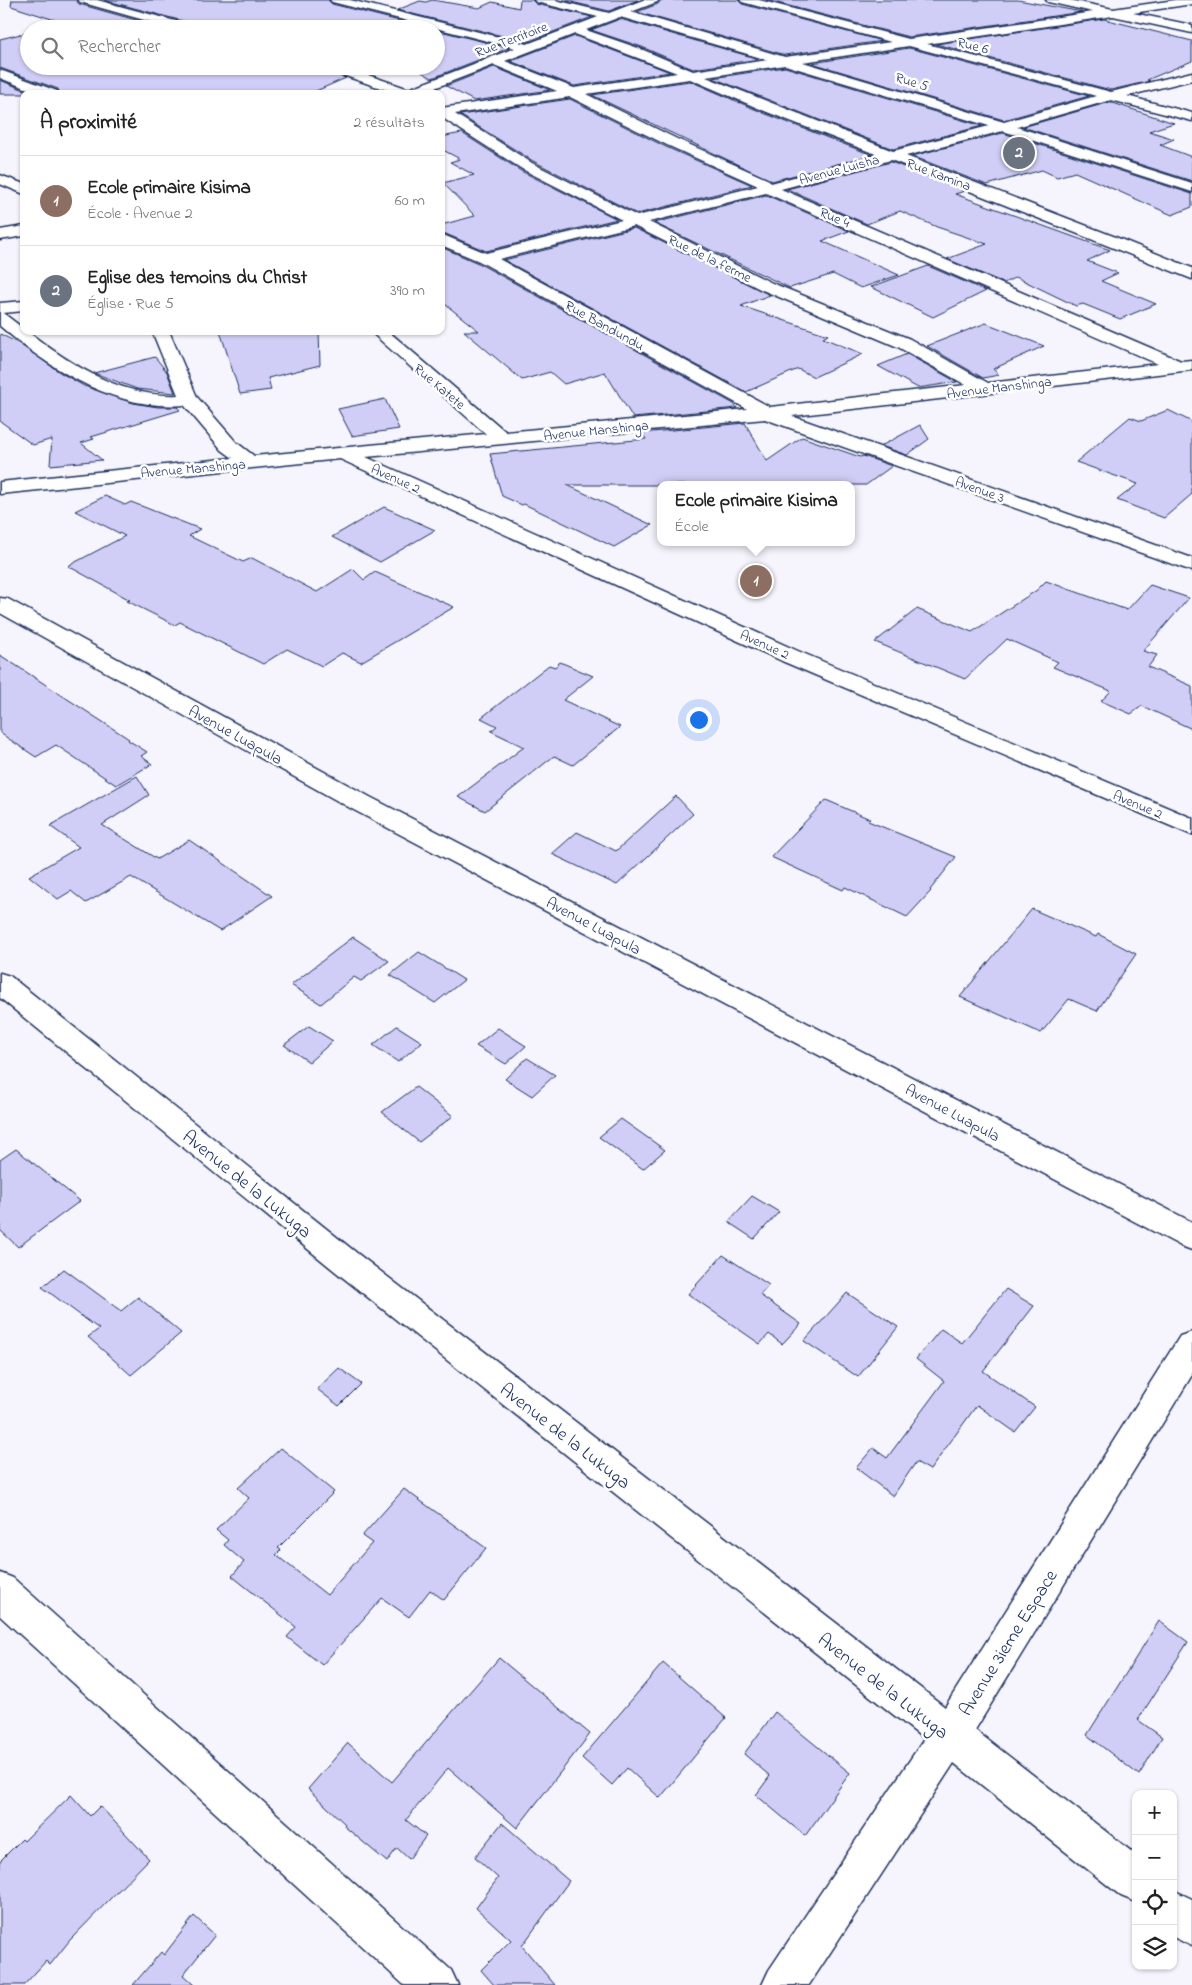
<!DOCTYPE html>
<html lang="fr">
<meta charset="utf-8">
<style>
:root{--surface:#fff;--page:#f6f6f6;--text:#222;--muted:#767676;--line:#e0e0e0;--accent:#db2777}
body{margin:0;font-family:"Indie Flower",sans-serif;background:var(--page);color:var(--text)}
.controls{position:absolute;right:15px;bottom:15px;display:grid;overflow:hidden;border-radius:10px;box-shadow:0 1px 4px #0004}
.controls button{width:45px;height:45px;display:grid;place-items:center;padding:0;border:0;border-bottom:1px solid var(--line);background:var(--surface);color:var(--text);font:25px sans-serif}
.you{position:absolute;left:698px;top:719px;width:18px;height:18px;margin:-12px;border:4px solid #fff;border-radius:50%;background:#1a73e8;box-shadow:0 0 0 8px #1a73e833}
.badge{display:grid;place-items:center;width:32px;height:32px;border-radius:50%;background:var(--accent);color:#fff;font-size:16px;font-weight:700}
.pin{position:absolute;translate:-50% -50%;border:2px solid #fff;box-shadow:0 1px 5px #0006}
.popup{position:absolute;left:657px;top:481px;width:198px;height:65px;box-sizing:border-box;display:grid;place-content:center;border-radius:10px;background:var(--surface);filter:drop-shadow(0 1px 4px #0005);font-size:16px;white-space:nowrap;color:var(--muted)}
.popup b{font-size:19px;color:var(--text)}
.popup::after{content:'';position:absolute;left:50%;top:100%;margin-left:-10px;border:10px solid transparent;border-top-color:var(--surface)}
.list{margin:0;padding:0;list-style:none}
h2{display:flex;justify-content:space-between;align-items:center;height:65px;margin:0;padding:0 20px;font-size:21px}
h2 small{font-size:16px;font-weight:400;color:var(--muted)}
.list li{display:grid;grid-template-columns:32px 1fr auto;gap:15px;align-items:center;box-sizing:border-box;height:90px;padding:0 20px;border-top:1px solid var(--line)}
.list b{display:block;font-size:19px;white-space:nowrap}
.list p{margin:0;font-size:16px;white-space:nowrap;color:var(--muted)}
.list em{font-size:16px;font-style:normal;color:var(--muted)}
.icon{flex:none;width:28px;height:28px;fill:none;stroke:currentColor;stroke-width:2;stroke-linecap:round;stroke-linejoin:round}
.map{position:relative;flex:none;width:1192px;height:1985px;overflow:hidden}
.search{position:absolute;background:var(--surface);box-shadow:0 1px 4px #0004;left:20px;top:20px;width:425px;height:55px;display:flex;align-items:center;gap:12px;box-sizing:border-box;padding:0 18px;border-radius:28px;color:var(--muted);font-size:19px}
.panel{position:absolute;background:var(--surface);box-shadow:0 1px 4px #0004;left:20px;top:90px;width:425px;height:245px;border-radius:10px}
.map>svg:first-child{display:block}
.building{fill:#d0cef6;stroke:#1b2f5e}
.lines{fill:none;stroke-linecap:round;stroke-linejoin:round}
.street-casing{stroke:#1b2f5e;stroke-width:3}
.street{fill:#fff;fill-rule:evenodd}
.labels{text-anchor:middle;stroke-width:5;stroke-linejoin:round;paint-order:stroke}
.far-street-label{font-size:14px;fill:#1b2f5e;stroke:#fff}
.street-label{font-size:16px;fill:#1b2f5e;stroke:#fff}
.near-street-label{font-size:19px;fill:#1b2f5e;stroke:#fff}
</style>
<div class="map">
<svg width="1192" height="1985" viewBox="0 0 1192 1985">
<rect width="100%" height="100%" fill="#f6f5fd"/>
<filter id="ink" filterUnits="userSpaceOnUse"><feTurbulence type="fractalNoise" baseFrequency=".02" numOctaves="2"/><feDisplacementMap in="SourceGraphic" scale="10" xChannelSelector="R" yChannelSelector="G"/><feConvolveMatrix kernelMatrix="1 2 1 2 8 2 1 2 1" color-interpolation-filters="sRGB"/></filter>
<g filter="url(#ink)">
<!-- building -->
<g class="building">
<polygon points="12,0 76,0 79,4 168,29 41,29 64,23 11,6"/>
<polygon points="104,0 328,0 332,4 431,29 198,29 194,24"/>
<polygon points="432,0 479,8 492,2 519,8 520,0 532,0 536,4 592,17 527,42 397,10 420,1 426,2"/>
<polygon points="563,0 638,0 609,11"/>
<polygon points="661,0 738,0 742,4 882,41 785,55 637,12 658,4"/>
<polygon points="766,0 1018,0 1082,12 909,37"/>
<polygon points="620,19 759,59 693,69 642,47 591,30"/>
<polygon points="1104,19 1192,41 1192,61 1147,80 1150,81 1111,90 936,44"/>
<polygon points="436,30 509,48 432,78 411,66 436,66"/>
<polygon points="29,32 29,66 321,66 324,71 346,78 309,94 60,94 58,89 0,68 0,39"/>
<polygon points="575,36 670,72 574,86 510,61"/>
<polygon points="909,48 1089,96 1004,120 812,63"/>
<polygon points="494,67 550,90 474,101 446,86"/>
<polygon points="785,67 982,126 893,149 713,78"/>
<polygon points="0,80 34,94 0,94"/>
<polygon points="690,81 766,114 872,155 772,181 592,95"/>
<polygon points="570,99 666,147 752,185 637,214 533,161 460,115"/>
<polygon points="1110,102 1174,123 1149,131 1174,139 1160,145 1192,157 1192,181 1023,127"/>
<polygon points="462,133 521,171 617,219 486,251 441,232 441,225 475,216 443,183 474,175 450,162 460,159 441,149 441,137"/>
<polygon points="1003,133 1192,194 1192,207 1172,215 1075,172 1057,177 1042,170 987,185 912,156"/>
<polygon points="891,162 965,191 955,194 1110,250 1087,261 1118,273 1101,281 1156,304 1120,319 1083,304 1076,306 1016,277 1004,283 947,259 987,244 937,227 900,211 867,224 787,189"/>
<polygon points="766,195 849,231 822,241 899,275 861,288 833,274 790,288 654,223"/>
<polygon points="634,228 770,295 741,306 828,335 823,338 863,354 814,377 798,369 746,392 504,260"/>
<polygon points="441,247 478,263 734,404 737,408 633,418 605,372 564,384 550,372 522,380 464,331 479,331 441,301"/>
<polygon points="928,266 986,291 933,317 871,287"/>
<polygon points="986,323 1044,346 993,369 999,375 983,378 927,346"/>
<polygon points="220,331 319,331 320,365 268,378 271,390 240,394"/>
<polygon points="0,334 18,343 61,373 84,386 133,403 158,407 177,407 180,410 91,437 94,439 81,443 102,460 50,465 52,439 33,445 0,421"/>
<polygon points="907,354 957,382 918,388 878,366"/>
<polygon points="155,357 167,372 175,393 137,389 94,373"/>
<polygon points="385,399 399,429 352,436 338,409"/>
<polygon points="1168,410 1192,422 1192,494 1164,518 1117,500 1138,484 1076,462 1130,417 1141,421"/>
<polygon points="745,423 767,461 802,437 860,457 863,456 892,466 866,485 567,485 652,525 614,547 524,504 522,505 502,496 490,454 646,439 642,433"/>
<polygon points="920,425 929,439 907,455 881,446"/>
<polygon points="105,496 125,505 131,502 200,529 189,536 243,562 252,558 317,592 353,569 364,580 375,572 454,607 361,662 342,653 322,666 287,649 263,664 180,622 175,625 127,601 130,600 68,566 125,536 75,511"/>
<polygon points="384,507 435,530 380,562 332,537"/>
<polygon points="1046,581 1127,610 1150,585 1189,598 1143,651 1157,655 1148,667 1192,686 1192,729 1142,706 1131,714 1101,701 1111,691 1053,667 1058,662 1007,639 965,679 875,642 917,609 972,632 1037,590"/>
<polygon points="0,655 129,739 128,740 147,752 141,756 152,764 116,785 56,745 36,757 0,733"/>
<polygon points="560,662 593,676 563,700 620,727 573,765 554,756 485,811 458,797 524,747 491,731 497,726 481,718 549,665 555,667"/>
<polygon points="137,776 149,795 102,825 157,859 189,840 272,896 220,931 131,877 86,903 71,891 58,899 29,876 79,847 50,826"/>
<polygon points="676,796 693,814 617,885 552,854 577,832 616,851"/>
<polygon points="826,800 870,819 868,821 956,857 930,890 931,891 907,917 845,887 843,890 771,857"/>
<polygon points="1032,909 1096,937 1098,934 1136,954 1097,1011 1069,999 1041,1033 960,997"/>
<polygon points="353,937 389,961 361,981 354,977 321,1004 291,985"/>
<polygon points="419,952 464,980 435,1003 390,975"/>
<polygon points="309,1026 333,1041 309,1062 284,1045"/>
<polygon points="397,1026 422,1042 398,1062 373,1045"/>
<polygon points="498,1028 526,1046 506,1064 476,1046"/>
<polygon points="527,1058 555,1075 532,1096 505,1079"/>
<polygon points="416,1087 453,1116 419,1142 382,1112"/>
<polygon points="621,1119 665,1150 643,1169 599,1137"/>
<polygon points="16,1149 80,1201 18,1247 0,1230 0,1160"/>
<polygon points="752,1196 779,1212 754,1239 728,1222"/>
<polygon points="723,1255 769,1285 760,1295 801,1324 782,1344 769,1334 760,1344 688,1294"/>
<polygon points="64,1269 121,1311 138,1297 181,1333 131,1375 88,1337 99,1329 42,1287"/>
<polygon points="1006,1289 1034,1306 983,1371 1035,1407 1015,1432 977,1405 930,1470 916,1462 893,1496 856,1468 873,1448 887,1458 944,1381 916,1359 941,1329 962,1343"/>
<polygon points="847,1293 898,1327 858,1377 804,1341"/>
<polygon points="339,1368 361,1384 339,1406 317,1389"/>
<polygon points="281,1448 334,1492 278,1548 281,1550 276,1555 327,1595 372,1543 362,1536 404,1489 486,1548 444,1600 430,1590 409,1617 382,1598 322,1665 287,1637 296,1627 232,1576 244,1562 224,1545 228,1540 216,1530 249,1498 238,1488"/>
<polygon points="1159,1621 1188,1642 1138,1720 1162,1737 1139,1775 1087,1735"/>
<polygon points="499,1658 590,1734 517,1828 448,1768 406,1820 426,1836 409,1859 397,1848 387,1862 344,1826 345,1824 308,1789 348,1743 392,1782"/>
<polygon points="663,1663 726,1718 660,1798 627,1768 612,1785 582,1758"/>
<polygon points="775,1712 850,1773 805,1836 756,1795 770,1776 744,1754"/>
<polygon points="71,1795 90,1816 100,1806 149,1859 70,1940 50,1965 46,1961 24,1985 0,1985 0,1861 22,1839 24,1841"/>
<polygon points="502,1823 569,1881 522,1946 555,1985 494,1985 481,1970 511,1940 476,1908 498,1878 475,1857"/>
<polygon points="194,1916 215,1935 183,1975 194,1985 133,1985 161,1952 164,1955"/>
</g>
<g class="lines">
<!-- street casing -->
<g class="street-casing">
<g id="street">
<polygon points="78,0 97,0 194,26 196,29 176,29 80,2"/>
<path d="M330 0H350L527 44 598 17 536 2 534 0H555L609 13 643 0H659L657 2 631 12 785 57 891 42 742 2 740 0H759L909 39 1093 12 1048 2 1046 0H1069L1113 9 1175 0H1192V4L1133 13 1192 25V33L1113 16 927 44 1111 92 1192 72V80L1127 96 1192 113V121L1111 100 1017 127 1192 183V192L1003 131 906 156 1113 236 1192 268V279L891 160 781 189 1181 361 1192 360V370L792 416 1192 558V571L765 419 366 457 798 651 1192 818V835L782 661 340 459 0 494V482L233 458 222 450 184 405C115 411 50 369 0 326V303L24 301V311L3 313 24 329V331H27C69 364 122 398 178 395L152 331H169L197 397 236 442 254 456 486 434 370 331H388L506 432 747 409 479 261 441 245V234L486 253 622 220 522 169 441 117V108L557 91 494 65 419 94H398L325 69 323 66H342L409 89 515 48 332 2ZM620 17 768 60 693 71 641 49 586 30ZM575 34 677 73 574 88 505 61ZM909 46 1096 96 1004 122 803 62ZM785 65 989 126 893 151 706 77ZM690 79 767 112 878 155 771 183 769 180 677 139 586 94ZM570 97 667 145 758 186 637 216 532 163 455 114ZM766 193 1158 364 988 383 910 339 772 283 649 222ZM634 226 760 289 898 347 966 385 770 407 499 259Z"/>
<polygon points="0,70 57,91 58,94 40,94 0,78"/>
<polygon points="0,175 24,184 24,194 0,184"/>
<polygon points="24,226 24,236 0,240 0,230"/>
<polygon points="0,598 8,599 370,797 1192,1222 1192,1250 1181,1246 352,809 0,613"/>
<polygon points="0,973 10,976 358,1254 945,1707 1180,1336 1192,1332 1192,1375 975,1730 1136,1855 1136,1902 1121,1896 954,1763 809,1985 762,1985 769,1970 924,1739 336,1272 0,998"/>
<polygon points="0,1573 13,1578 451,1970 458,1985 404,1985 0,1616"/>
<polygon points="1173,1890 1192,1899 1192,1946 1173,1937"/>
</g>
</g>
<!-- street -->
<use href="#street" class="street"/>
</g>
</g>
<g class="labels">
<!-- far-street labels -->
<g class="far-street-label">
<text transform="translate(511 39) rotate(-21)" y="5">Rue Territoire</text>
<text transform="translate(973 45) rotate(14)" y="5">Rue 6</text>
<text transform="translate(912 81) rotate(17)" y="5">Rue 5</text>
<text transform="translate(839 169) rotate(-15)" y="5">Avenue Luisha</text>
<text transform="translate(939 174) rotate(21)" y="5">Rue Kamina</text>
<text transform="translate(835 217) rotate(23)" y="5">Rue 4</text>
<text transform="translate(710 258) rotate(26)" y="5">Rue de la ferme</text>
<text transform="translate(605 325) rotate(29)" y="5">Rue Bandundu</text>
<text transform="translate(440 386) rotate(40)" y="5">Rue Katete</text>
<text transform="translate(999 387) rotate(-7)" y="5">Avenue Manshinga</text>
<text transform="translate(596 430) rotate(-6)" y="5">Avenue Manshinga</text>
<text transform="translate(193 468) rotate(-5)" y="5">Avenue Manshinga</text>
<text transform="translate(396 478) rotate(24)" y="5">Avenue 2</text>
<text transform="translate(980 489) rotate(20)" y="5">Avenue 3</text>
<text transform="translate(765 644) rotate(24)" y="5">Avenue 2</text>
<text transform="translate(1138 804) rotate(23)" y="5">Avenue 2</text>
</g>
<!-- street labels -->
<g class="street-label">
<text transform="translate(236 734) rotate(29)" y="6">Avenue Luapula</text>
<text transform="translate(594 925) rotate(28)" y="6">Avenue Luapula</text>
<text transform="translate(953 1112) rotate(28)" y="6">Avenue Luapula</text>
</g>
<!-- near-street labels -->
<g class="near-street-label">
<text transform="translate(248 1183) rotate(39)" y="7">Avenue de la Lukuga</text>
<text transform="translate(566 1435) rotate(38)" y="7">Avenue de la Lukuga</text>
<text transform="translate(1007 1642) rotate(-58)" y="7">Avenue 3ieme Espace</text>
<text transform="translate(884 1685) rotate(38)" y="7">Avenue de la Lukuga</text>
</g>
</g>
</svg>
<div class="controls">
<button>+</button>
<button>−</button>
<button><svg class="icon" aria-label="locate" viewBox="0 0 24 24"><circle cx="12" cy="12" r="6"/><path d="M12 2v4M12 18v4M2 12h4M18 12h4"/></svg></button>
<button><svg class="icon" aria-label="layers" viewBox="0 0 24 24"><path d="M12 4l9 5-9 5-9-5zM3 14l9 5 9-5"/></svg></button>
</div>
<div class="you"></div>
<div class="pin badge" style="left:756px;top:581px;background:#8d6e63">1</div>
<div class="popup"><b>Ecole primaire Kisima</b>École</div>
<div class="pin badge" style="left:1019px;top:153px;background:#6b7280">2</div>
<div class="search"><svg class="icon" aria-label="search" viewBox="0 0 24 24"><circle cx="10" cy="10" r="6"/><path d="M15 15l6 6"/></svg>Rechercher</div>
<section class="panel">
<h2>À proximité<small>2 résultats</small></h2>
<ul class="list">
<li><span class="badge" style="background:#8d6e63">1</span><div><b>Ecole primaire Kisima</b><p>École · Avenue 2</p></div><em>60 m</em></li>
<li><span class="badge" style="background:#6b7280">2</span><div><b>Eglise des temoins du Christ</b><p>Église · Rue 5</p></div><em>390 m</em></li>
</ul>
</section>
</div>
